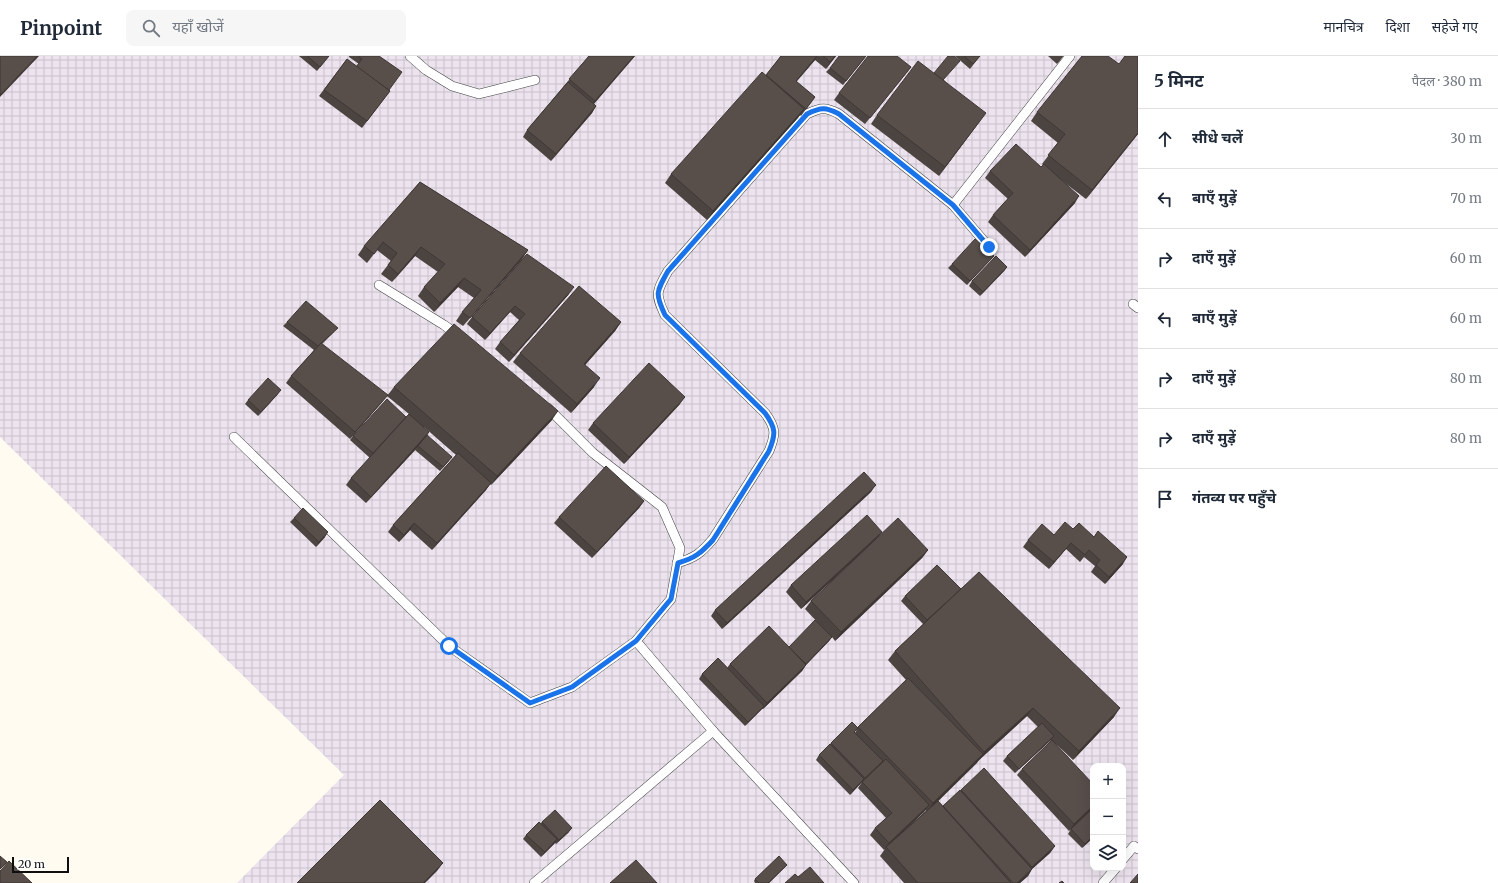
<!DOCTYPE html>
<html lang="hi">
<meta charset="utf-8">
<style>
:root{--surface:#fff;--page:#f6f6f7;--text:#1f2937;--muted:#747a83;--line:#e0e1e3}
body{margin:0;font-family:Merriweather,"Noto Sans Devanagari",serif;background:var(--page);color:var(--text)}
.controls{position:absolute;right:12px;bottom:12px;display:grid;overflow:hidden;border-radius:8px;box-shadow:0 4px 16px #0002}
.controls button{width:36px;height:36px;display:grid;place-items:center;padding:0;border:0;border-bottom:1px solid var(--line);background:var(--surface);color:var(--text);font:20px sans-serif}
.scale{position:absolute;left:12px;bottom:10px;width:57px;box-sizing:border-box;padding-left:4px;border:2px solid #0f0f0f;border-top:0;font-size:11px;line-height:14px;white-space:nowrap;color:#0f0f0f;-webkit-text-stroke:3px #fff;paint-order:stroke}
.stop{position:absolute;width:12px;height:12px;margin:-9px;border:3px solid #1a73e8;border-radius:50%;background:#fff}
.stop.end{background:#1a73e8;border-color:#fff;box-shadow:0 1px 4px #0008}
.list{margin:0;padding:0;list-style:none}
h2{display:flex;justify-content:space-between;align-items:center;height:52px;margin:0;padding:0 16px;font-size:17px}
h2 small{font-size:13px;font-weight:400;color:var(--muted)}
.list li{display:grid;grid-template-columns:26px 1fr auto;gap:12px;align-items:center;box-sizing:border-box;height:60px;padding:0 16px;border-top:1px solid var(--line)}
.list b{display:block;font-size:15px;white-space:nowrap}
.list em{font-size:13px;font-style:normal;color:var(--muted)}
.icon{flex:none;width:22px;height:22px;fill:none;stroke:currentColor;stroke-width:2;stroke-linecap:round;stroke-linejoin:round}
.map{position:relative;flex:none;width:1138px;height:827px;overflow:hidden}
header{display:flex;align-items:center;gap:24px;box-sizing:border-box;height:56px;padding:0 20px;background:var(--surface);border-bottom:1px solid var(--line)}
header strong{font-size:19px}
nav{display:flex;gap:22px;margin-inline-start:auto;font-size:14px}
.search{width:280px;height:36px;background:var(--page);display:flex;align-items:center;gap:10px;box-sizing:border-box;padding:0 14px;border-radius:8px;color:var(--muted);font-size:15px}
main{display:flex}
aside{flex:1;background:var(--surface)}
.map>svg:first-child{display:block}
.industrial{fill:url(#industrial-grid);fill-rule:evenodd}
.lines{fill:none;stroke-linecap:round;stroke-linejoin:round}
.service-casing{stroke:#424242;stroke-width:10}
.service{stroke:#fff;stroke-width:9}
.wall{fill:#4c4440;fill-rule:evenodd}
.shaded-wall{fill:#3e3734}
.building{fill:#584f4b;stroke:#3e3734}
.route{stroke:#1a73e8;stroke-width:5}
</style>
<header>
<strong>Pinpoint</strong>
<div class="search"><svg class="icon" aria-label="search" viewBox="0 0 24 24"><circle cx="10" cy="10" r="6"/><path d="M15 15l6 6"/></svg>यहाँ खोजें</div>
<nav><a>मानचित्र</a><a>दिशा</a><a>सहेजे गए</a></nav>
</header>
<main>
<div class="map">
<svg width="1138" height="827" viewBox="0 0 1138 827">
<defs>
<pattern id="industrial-grid" width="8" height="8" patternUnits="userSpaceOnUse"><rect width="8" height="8" fill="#ece3ee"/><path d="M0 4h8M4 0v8" fill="none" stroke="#c9c2cb"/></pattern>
</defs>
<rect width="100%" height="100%" fill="#fffbf1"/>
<!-- industrial -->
<path class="industrial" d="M0 0H1138V827H237L344 719 0 381ZM1093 710H1123V812H1093Z"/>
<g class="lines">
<!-- service casing -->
<g class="service-casing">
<g id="service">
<polyline points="410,0 426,14 452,30 479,38 535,24"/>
<polyline points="953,149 1070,0"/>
<polyline points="379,229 444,269 459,280"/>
<polyline points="1133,248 1138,252"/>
<polyline points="548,352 593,397 662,451 680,492 671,543 636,585"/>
<polyline points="234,381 449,590 530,647 572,631 636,585 713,675 854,827"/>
<path d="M677 507C695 502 701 497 713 483L769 395C776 378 776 372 765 357L665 259C655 238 656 236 668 215L807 58C821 51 826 51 839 58L953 149 989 191"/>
<polyline points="1123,803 1134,790 1138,793"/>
<polyline points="534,827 713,675"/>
<polyline points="1103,827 1116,812"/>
</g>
</g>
<!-- service -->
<use href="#service" class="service"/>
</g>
<!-- wall -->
<g class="wall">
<polygon points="299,0 329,0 317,15"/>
<polygon points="349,0 379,0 389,34 390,35 362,72 319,40 347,3 356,11 359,8 349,1"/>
<polygon points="589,0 635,0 594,48 596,50 592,57 551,105 523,81 527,74"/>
<polygon points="781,0 836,0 826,13 815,4 796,26 815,41 801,60 800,59 707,164 665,127 671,118 766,19"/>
<polygon points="866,0 843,29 826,16 830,12"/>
<polygon points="955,0 980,0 970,13"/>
<polygon points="1048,0 1063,0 1057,8"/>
<polygon points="911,11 865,68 834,44 839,37"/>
<polygon points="944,24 980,65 939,120 871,68 877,59"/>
<polygon points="1037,56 1138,78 1086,143 1061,124 1075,147 1025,201 988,166 993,159 1008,143 985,122 990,115 1041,111 1043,109 1042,108 1058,87 1031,65"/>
<polygon points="420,126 528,194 522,203 463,270 456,265 462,256 474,242 458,231 434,256 418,240 424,231 438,216 415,200 392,226 381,218 391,205 377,194 367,207 358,199 364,190"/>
<polygon points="527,198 569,238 509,306 495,293 500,286 519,264 510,256 485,284 467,268 472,261"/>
<polygon points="990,204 967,229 948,212 952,208"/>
<polygon points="1007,211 1004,215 980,240 969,230 972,225"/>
<polygon points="287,266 334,276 322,288 383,345 350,383 286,327 291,320 314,294 283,270"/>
<polygon points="621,266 615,275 585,309 594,331 571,357 513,306 520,297"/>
<polygon points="394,331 552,364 491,429 490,428 486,434 432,494 410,474 399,486 388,476 393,469 456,399 424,371 427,379 449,405 440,415 415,394 418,391 366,447 346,429 351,422 370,402 350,384 353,380 403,364 409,358 387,340"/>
<polygon points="278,338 258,360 245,348 248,344"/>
<polygon points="680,348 624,408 588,374 593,367"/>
<polygon points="871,436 722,573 711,560 715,554"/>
<polygon points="644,445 639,452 592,502 554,467 559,461"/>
<polygon points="294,462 325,481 316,491 290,466"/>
<polygon points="1073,473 1123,508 1105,528 1091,516 1095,510 1084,501 1080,506 1066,493 1049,513 1023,491 1028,484 1054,479"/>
<polygon points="882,476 878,481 928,494 922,502 835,585 832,581 829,585 806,609 802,615 763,653 762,653 745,670 699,623 702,618 727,612 730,608 789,591 821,570 805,553 811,545 859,500 801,553 786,536 791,529"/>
<path d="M961 533 1114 661 1073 704 1056 688 1093 752 1069 775 1017 719 1022 713 1052 684H1051L1015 717 1003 705 1007 700 1038 671 1027 660 978 705 938 745 943 750 961 734 1055 790 1050 797 1032 813 1028 820 1020 827H904L880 800 885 793 884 794 870 779 875 772 886 762 858 732 862 726 850 739 816 704 819 699 831 687 855 677 858 671 906 624 888 604 895 595 923 568 901 545 905 540ZM925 754 926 755 895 783 924 756Z"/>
<polygon points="1093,752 1093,782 1082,792 1068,778 1071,773"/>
<polygon points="542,766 569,776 556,788 555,787 541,801 523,783 526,779"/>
<polygon points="787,809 769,827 755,827 754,825 755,823"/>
</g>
<!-- shaded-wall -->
<g class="shaded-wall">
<polygon points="37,0 39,0 0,41 0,39"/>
<polygon points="634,0 635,0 590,52 595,45"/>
<polygon points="817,0 815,4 791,32 796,25"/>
<polygon points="835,0 836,0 826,13 830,6"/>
<polygon points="1062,0 1063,0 1057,8"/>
<polygon points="596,50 592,57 551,105 556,98"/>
<polygon points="804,53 798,62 707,164 713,155"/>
<polygon points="986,57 980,65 939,120 945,111"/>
<polygon points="1138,77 1138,78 1086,143 1092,134"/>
<polygon points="1079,140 1075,147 1025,201 1030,194"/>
<polygon points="421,191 415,200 392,226 398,218"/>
<polygon points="528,194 522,203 463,270 470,262"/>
<polygon points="1007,211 1004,215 980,240 983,236"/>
<polygon points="464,222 458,231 434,256 440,247"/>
<polygon points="574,231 569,238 509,306 514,299"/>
<polygon points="515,250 510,256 485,284 490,277"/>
<polygon points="621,266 615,275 578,317 584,308"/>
<polygon points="600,322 594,331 571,357 577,348"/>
<polygon points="281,334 278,338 258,360 261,356"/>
<polygon points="388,339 383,345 350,383 355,376"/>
<polygon points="685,341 680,348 624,408 629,401"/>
<polygon points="558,355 552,364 491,429 497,420"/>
<polygon points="429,376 425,383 366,447 371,441"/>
<polygon points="491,427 486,434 432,494 437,487"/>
<polygon points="876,429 871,436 722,573 727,567"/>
<polygon points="644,445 639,452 592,502 597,496"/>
<polygon points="414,467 410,474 399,486 404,479"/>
<polygon points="328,476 325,481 316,491 319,486"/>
<polygon points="882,476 877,482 801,553 806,546"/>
<polygon points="1071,487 1066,493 1049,513 1054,506"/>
<polygon points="928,494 922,502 835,585 841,576"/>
<polygon points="1127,501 1123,508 1105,528 1109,521"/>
<polygon points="832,581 829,585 806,609 802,615 763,653 767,647"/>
<polygon points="764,650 761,654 745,670 748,666"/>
<polygon points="1033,652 1027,660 978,705 984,696"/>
<polygon points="1120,652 1114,661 1073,704 1079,695"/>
<polygon points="1054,680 1051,684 1015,717 1019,713"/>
<polygon points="983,698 977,707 927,756 933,747"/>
<polygon points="864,723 861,727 850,739 853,734"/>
<polygon points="929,749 924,756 884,794 889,787"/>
<polygon points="1093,750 1093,752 1069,775 1074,768"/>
<polygon points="572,772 569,776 556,788 559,784"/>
<polygon points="1093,780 1093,782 1082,792 1085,788"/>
<polygon points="557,783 554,788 541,801 545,796"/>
<polygon points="1055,790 1050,797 1032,813 1028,820 1020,827 1017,827 1028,818 1032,811"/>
<polygon points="443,807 437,815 425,827 423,827"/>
<polygon points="787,809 769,827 768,827"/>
</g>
<!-- building -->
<g class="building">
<polygon points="0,0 37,0 0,39"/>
<polygon points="307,0 329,0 320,11"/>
<polygon points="358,0 379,0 402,16 389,34 356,11 362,3"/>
<polygon points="589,0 634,0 595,45 569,23"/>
<polygon points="781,0 817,0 796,25 815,41 806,53 766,19"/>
<polygon points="823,0 835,0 830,6"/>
<polygon points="839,0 866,0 846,25 830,12"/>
<polygon points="868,0 897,0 911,11 870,62 839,37"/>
<polygon points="948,0 954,0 960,5 943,24 934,17"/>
<polygon points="964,0 980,0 973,8"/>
<polygon points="1082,0 1108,0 1119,8 1125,0 1138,0 1138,77 1092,134 1048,99 1065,78 1037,56"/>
<polygon points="347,3 390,35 367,65 324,34"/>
<polygon points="918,5 986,57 945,111 877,59"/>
<polygon points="762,16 804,53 713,155 671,118"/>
<polygon points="568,26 596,50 556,98 527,74"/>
<polygon points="1016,88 1041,111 1044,108 1079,140 1030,194 993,159 1013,137 990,115"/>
<polygon points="420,126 528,194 470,262 462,256 481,234 464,222 440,247 424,231 445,208 421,191 398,218 388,209 397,197 383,186 374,198 364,190"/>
<polygon points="975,183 994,200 970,225 952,208"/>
<polygon points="527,198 574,231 514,299 500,286 525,258 515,250 490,277 472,261"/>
<polygon points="996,200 1007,211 983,236 972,225"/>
<polygon points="579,230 621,266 584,308 600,322 577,348 520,297"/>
<polygon points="306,245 338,272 318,290 287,266"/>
<polygon points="454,268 558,355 497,420 394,331"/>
<polygon points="321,287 388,339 355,376 291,320"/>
<polygon points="649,307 685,341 629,401 593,367"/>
<polygon points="268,322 281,334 261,356 248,344"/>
<polygon points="387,343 406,361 373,397 353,380"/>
<polygon points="409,358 429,376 371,441 351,422"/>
<polygon points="427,379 452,401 443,411 418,390"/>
<polygon points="458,397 491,427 437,487 414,467 404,479 393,469"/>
<polygon points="606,410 644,445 597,496 559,461"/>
<polygon points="864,416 876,429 727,567 715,554"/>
<polygon points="303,452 328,476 319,486 294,462"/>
<polygon points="867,459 882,476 806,546 791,529"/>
<polygon points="898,462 928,494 841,576 811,545"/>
<polygon points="1065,466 1073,473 1079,467 1094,481 1098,475 1127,501 1109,521 1096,509 1100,504 1089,494 1085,499 1071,487 1054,506 1028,484 1042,468 1054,479"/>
<polygon points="937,509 961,533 927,564 905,540"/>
<polygon points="979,516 1120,652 1079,695 1033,652 984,696 895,595"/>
<polygon points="815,564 832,581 806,608 789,591"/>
<polygon points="769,570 806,609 767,647 730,608"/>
<polygon points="718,602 764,650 748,666 702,618"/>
<polygon points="908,622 983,698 933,747 858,671"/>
<polygon points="852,666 858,672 854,676 883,705 865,722 831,687"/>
<polygon points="1042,667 1054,680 1019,713 1007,700"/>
<polygon points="1052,684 1093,728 1093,750 1074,768 1022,713"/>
<polygon points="830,688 864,723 853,734 819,699"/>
<polygon points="886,703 929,749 889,787 875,772 892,757 862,726"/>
<polygon points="984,712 1055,790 1032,811 961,734"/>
<polygon points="960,734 1032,813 1017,827 1013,827 943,750"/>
<polygon points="380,744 443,807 423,827 297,827"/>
<polygon points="938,745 1011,827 918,827 886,791"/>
<polygon points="1093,752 1093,780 1085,788 1071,773"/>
<polygon points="555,754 572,772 559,784 542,766"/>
<polygon points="539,766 557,783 545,796 526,779"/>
<polygon points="0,800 7,806 0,813"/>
<polygon points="779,800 787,809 768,827 759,827 755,823"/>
<polygon points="636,804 657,827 610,827"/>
<polygon points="9,805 32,827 0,827 0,815"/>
<polygon points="810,811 824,827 785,827 795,818 798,821"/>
<polygon points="1138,818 1138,827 1130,827"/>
<polygon points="1062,825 1064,827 1059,827"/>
</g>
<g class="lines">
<!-- route -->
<path class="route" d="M449 590 530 647 572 631 636 585 671 543 678 507C695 502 701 497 713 484L769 395C776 378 776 372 765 357L665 259C655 238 656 236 668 215L807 58C821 51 826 51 839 58L953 149 989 191"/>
</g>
</svg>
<div class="controls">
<button>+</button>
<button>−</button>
<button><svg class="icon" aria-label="layers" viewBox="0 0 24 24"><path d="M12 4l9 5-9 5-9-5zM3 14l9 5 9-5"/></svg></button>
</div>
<div class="scale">20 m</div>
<div class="stop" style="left:449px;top:590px"></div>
<div class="stop end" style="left:989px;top:191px"></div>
</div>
<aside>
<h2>5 मिनट<small>पैदल · 380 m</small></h2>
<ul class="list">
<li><svg class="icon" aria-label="ahead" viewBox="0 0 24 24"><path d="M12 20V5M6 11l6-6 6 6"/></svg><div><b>सीधे चलें</b></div><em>30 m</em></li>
<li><svg class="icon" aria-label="left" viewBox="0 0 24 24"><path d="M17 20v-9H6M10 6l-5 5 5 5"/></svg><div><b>बाएँ मुड़ें</b></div><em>70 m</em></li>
<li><svg class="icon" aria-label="right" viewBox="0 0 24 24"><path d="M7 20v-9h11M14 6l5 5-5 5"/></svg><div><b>दाएँ मुड़ें</b></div><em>60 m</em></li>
<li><svg class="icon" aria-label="left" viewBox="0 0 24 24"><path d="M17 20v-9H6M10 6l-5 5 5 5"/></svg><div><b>बाएँ मुड़ें</b></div><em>60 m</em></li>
<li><svg class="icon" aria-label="right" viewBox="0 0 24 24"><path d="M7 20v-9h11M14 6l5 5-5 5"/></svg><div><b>दाएँ मुड़ें</b></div><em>80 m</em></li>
<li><svg class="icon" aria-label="right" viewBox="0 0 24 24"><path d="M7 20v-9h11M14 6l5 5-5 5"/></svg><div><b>दाएँ मुड़ें</b></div><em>80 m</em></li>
<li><svg class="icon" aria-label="arrive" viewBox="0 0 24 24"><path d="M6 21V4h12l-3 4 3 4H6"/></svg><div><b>गंतव्य पर पहुँचे</b></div></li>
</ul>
</aside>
</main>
